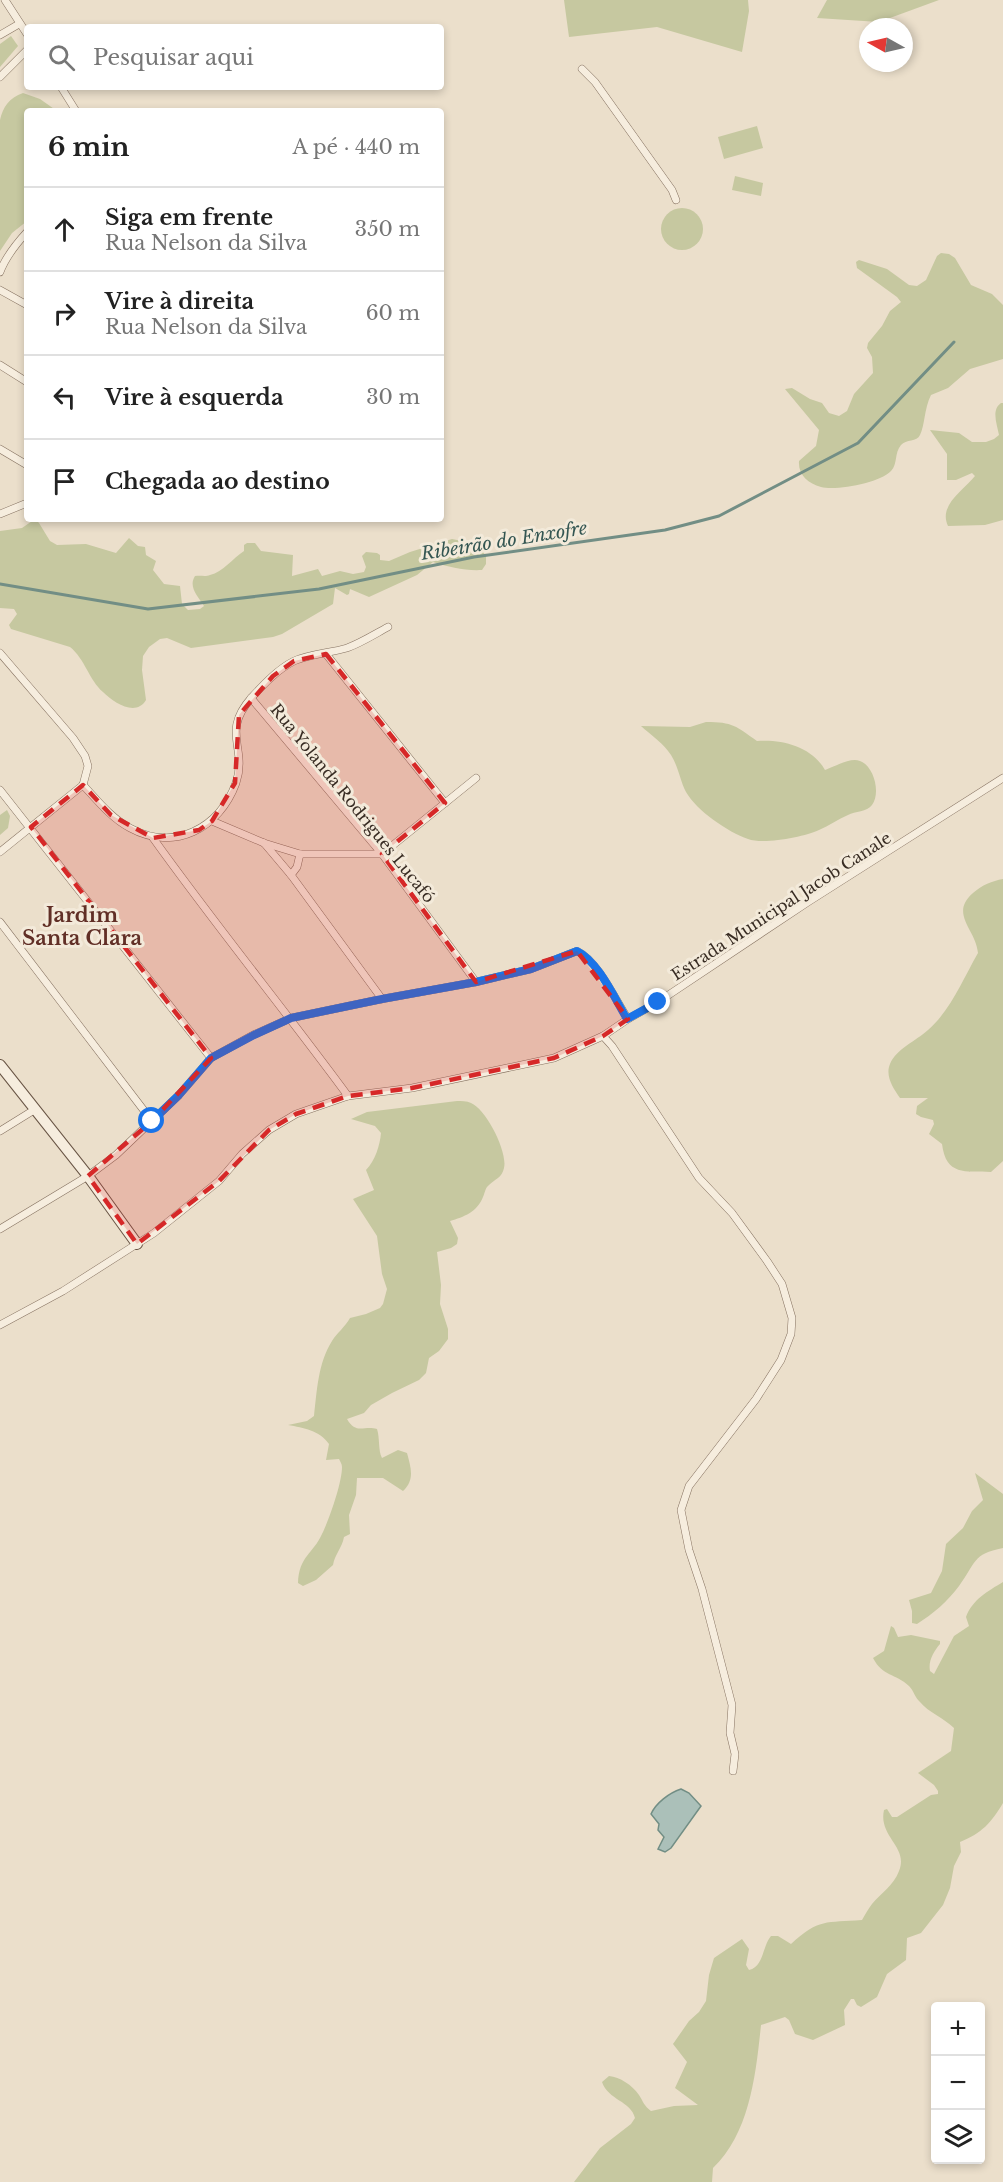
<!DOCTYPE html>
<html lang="pt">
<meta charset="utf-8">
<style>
:root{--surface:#fff;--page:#f2f2f2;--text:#222;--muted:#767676;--line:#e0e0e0}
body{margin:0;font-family:"Libre Baskerville",serif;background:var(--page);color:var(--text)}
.controls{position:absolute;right:18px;bottom:18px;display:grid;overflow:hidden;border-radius:6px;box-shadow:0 3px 9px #0003}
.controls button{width:54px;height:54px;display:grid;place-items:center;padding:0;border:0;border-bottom:2px solid var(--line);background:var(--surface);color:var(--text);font:30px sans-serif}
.compass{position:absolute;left:859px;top:18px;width:54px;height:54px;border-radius:50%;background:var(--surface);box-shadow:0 3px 9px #0003;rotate:278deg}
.stop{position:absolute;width:18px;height:18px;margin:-14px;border:4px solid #1a73e8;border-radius:50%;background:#fff}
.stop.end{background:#1a73e8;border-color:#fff;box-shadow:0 2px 6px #0008}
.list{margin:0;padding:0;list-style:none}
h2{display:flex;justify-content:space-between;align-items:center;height:78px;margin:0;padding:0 24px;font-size:26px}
h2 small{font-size:20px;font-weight:400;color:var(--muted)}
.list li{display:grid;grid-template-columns:39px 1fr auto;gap:18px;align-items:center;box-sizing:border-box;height:84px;padding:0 24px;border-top:2px solid var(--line)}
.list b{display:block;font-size:22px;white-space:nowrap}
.list p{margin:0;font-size:20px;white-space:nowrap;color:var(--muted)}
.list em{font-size:20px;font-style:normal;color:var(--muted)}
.icon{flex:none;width:33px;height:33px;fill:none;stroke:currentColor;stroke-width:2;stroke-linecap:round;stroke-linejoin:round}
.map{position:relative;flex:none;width:1003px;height:2182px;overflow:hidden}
.search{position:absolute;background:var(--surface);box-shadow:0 3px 9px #0003;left:24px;top:24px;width:420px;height:66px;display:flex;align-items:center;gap:15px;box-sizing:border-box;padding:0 21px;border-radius:6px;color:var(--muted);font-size:22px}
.panel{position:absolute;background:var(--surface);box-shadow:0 3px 9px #0003;left:24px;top:108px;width:420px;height:414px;border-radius:6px}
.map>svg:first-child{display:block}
.green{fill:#c6c8a0}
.water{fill:#abc0b9;stroke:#728e85;stroke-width:1.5}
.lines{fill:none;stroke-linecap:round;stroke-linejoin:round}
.stream{stroke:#728e85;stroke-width:3}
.street-casing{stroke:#867261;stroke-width:8}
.secondary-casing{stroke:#685444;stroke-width:12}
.street{stroke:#f6edde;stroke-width:7}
.secondary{stroke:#f6edde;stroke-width:10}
.route{stroke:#1a73e8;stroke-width:8}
.marked{fill:#d62828;fill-opacity:0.2;stroke:#d62828;stroke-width:4.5;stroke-dasharray:12 8;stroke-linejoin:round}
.labels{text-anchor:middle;stroke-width:6;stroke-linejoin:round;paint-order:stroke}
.street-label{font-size:16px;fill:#382c23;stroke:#f3eada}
.water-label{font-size:18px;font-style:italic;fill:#345652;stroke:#f3eada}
.quarter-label{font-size:20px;font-weight:bold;fill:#612f26;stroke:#f3eada}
</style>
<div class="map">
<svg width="1003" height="2182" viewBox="0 0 1003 2182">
<rect width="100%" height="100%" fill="#ebdfcb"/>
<!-- green -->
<g class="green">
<polygon points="564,0 748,0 749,11 742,52 657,27 569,37"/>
<polygon points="827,0 939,0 879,22 817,18"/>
<polygon points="11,36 18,46 0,67 0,44"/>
<path d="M23 93 40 99 57 111H27V221L12 233 0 251V120C3 107 9 98 23 93Z"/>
<polygon points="757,126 763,148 724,159 718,137"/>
<polygon points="735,176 763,183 761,196 732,190"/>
<circle cx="682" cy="229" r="21"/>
<path d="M941 253 949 254 955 258 971 285 992 294 1003 305V359L970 369 948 388 931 395C924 409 925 425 920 435 917 442 906 439 901 445 894 453 898 464 891 471 880 483 836 491 821 487 808 483 798 475 799 461L816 446 819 430 785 389 792 388 810 399 822 403 829 413 839 416 847 411 854 394 873 373 872 357 867 348 868 343 882 326 890 311 901 302 897 297 857 268 856 262 859 260 887 269 909 285 917 286 926 280 937 256Z"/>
<path d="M1001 403H1003V520L985 525 948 526C938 505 964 490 975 476L972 473 956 480H947V454L930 430 959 433 972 442H986L994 439 999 435C997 424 991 410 1001 403Z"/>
<path d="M35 519 39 523 50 541 57 545 86 544 116 553 129 538 138 546 145 547 146 555 156 561 153 570 164 584 180 586 182 604 188 610 200 609 204 606C198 596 188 587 195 576 201 575 205 577 210 575 223 572 233 558 244 551V545L247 543H255L261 551 293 555 292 576 318 569 322 576 340 571 353 574 364 572 366 567 362 556 366 552 377 553 380 555V560L389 561 410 552 452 539 467 542 479 547 486 556V564L482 570C465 571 449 567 433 562L417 575 369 597 350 589 349 594 347 595 335 588 333 604 282 634 273 637 191 648 167 638 160 639 149 647 143 656 142 670 146 700C136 717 114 703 103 692 89 680 85 659 70 647L11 629 9 625 17 614 14 609 0 608V531L22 528Z"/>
<path d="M706 722C733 722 736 726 757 741 783 739 812 747 825 770 834 767 850 757 860 761 874 766 881 793 872 805 867 812 855 811 848 815 838 819 829 826 819 830 804 837 763 845 748 839 728 832 697 811 686 792 680 781 679 768 671 755 664 744 651 735 641 726L690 727Z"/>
<polygon points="7,810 10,816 8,828 0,835 0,815"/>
<path d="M1003 879V1161L991 1172C965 1171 946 1176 942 1144L929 1134 934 1124 933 1120 921 1117 916 1114 917 1106 928 1098H900C893 1088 885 1076 890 1064 896 1049 916 1041 928 1030 951 1010 963 979 978 953 976 929 949 914 973 893 982 885 992 881 1003 879Z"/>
<path d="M457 1101C461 1101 467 1101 471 1103 486 1109 508 1152 504 1168 502 1178 495 1179 489 1185 485 1188 485 1193 483 1197 477 1212 464 1217 450 1221L458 1238 457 1244 451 1248 437 1252 441 1285 440 1304 448 1329V1339L439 1351 429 1358 426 1373 419 1380 392 1393 371 1405 364 1413 347 1419C356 1435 364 1425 377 1429 380 1438 378 1451 382 1458L398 1450 407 1453C411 1468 415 1480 403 1491L383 1478H357L356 1495 349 1515 350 1534 344 1537C342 1548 335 1554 333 1565L316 1580 303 1586 298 1583C299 1556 313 1554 322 1534 329 1520 342 1483 342 1467 342 1464 340 1461 339 1459L326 1460 329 1444C319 1430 304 1428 288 1425L307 1421 314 1416C317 1391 318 1363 332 1341 337 1333 345 1327 350 1318L366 1314 380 1308 383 1304 387 1289 382 1274 377 1236 353 1199 374 1190 366 1170C375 1161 380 1145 381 1133L375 1126 351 1119 367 1112Z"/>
<path d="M975 1473 1003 1494V1548C972 1554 976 1563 959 1586 948 1601 933 1614 917 1624L912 1623V1611L909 1600 931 1593 942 1571 946 1544 963 1528 972 1511 983 1500Z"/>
<path d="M1003 1582V1803C991 1823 982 1833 960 1842L961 1852 954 1866 950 1888 943 1905 921 1933 907 1938 906 1960 887 1974 877 1997 861 2007 857 2005 854 1999H851L844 2010 845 2025 813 2040 795 2034 789 2020 785 2017 761 2025C756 2073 750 2133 713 2168L712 2182H574L600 2148 631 2124 635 2118C631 2101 608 2100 602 2082L609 2076C620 2077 632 2085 639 2095 643 2101 644 2106 651 2111L674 2106 698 2105 675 2088 687 2062 673 2044 689 2021 699 2012 706 2001 709 1975 714 1958 742 1939 749 1949 746 1965 749 1970C764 1966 762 1947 771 1936H778L791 1944C819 1918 826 1923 862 1920 865 1915 868 1909 872 1904 881 1893 894 1885 899 1871 909 1847 878 1837 884 1810L887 1809 892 1817H897L931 1795 938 1794V1791L934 1785 918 1773 951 1751 954 1728C944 1718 928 1712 920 1702 915 1698 914 1691 909 1686 895 1673 883 1677 873 1658L884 1651 891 1626 894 1628 898 1637 911 1635 940 1641V1644C934 1651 928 1661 930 1671L934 1674 954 1636 969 1626 966 1617C972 1600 988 1591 1003 1582Z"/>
</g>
<!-- water -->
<path class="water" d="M681 1789 689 1793 701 1806 671 1848 665 1852 658 1849 664 1837 658 1830 659 1824 651 1814C656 1803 669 1793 681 1789Z"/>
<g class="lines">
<!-- stream -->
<polyline class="stream" points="0,584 148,609 319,589 474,557 665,530 719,516 858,443 954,342"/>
<!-- street casing -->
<g class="street-casing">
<g id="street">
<polyline points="5,0 27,34"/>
<polyline points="0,35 19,24"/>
<polyline points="582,69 595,82 672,190 676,200"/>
<polyline points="0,77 27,50"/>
<polyline points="61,87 76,111"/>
<path d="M0 272C6 256 16 244 27 232"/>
<polyline points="0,290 27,305"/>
<polyline points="0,365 27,382"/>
<polyline points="0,449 27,465"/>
<polyline points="0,514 27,503"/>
<polyline points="0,653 73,738 85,756 88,766 83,785"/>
<polyline points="326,654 445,803"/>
<polyline points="251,698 382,854 476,982"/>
<path d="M83 785C97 800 111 818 130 828 174 852 219 829 236 783 248 747 220 733 252 697 264 684 278 669 294 661 309 654 330 653 347 648 361 643 375 634 388 627"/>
<polyline points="0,790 211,1058"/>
<polyline points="212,821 264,843 300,854 382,854 476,778"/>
<path d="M153 838C216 926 284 1009 348 1096"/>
<polyline points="264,843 291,875 382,999"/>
<polyline points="0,852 83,785"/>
<polyline points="291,875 297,867 300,854"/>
<polyline points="0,922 152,1121"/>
<polyline points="603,1036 612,1046 699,1178 732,1213 767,1261 782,1284 792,1318 791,1334 781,1360 756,1399 689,1486 681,1510 689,1550 702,1589 732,1705 730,1733 735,1754 733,1771"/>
<polyline points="0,1131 34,1110"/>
<path d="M0 1229 88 1176 116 1155 179 1095 211 1058 253 1035 291 1018 382 999 476 982 531 969 577 951C598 961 615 999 628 1019"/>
<polyline points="0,1325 63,1291 154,1233 219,1181 242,1154 269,1130 296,1114 348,1096 412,1088 554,1058 603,1036 628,1019 658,1002 808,902 1003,778"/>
</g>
</g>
<!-- secondary casing -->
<g class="secondary-casing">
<polyline id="secondary" points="0,1065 88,1176 137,1244"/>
</g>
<!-- street -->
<use href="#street" class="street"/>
<!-- secondary -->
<use href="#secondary" class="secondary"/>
</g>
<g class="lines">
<!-- route -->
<path class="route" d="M152 1121 179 1095 211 1058 254 1035 291 1018 382 999 476 982 531 969 577 951C598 961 615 999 627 1019L658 1002"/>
</g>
<!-- marked area -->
<path class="marked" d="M326 654 445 803 382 854 476 982 577 951 628 1019 603 1036 554 1058 412 1088 348 1096 296 1114 269 1130 219 1181 137 1244 88 1176 152 1121 211 1058 31 827 83 785 111 815 153 838 199 830 212 821 235 783 239 715 273 676 294 661Z"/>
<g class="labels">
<!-- street labels -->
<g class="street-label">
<text transform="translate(353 803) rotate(51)" y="6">Rua Yolanda Rodrigues Lucafó</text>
<text transform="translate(781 906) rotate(-33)" y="6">Estrada Municipal Jacob Canale</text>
</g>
<!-- water labels -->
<g class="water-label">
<text transform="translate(504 541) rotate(-9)" y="6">Ribeirão do Enxofre</text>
</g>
<!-- quarter labels -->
<g class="quarter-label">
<text x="82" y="922">Jardim<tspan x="82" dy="23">Santa Clara</tspan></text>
</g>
</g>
</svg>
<div class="controls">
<button>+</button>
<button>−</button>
<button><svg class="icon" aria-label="layers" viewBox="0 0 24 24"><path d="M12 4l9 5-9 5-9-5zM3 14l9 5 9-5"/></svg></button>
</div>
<svg class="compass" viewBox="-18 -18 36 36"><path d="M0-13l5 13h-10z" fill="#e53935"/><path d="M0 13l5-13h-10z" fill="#767676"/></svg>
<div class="stop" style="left:152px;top:1121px"></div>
<div class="stop end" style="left:658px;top:1002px"></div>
<div class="search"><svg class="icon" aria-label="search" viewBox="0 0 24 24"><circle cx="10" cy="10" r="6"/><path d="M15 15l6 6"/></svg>Pesquisar aqui</div>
<section class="panel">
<h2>6 min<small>A pé · 440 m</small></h2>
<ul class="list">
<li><svg class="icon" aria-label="ahead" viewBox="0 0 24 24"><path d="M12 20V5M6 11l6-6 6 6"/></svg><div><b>Siga em frente</b><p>Rua Nelson da Silva</p></div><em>350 m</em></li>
<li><svg class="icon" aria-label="right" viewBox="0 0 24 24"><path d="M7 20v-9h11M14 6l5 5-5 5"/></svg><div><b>Vire à direita</b><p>Rua Nelson da Silva</p></div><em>60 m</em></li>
<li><svg class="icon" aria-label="left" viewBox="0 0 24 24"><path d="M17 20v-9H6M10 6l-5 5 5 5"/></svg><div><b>Vire à esquerda</b></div><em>30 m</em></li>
<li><svg class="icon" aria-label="arrive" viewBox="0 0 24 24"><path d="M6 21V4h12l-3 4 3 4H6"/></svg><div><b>Chegada ao destino</b></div></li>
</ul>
</section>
</div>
